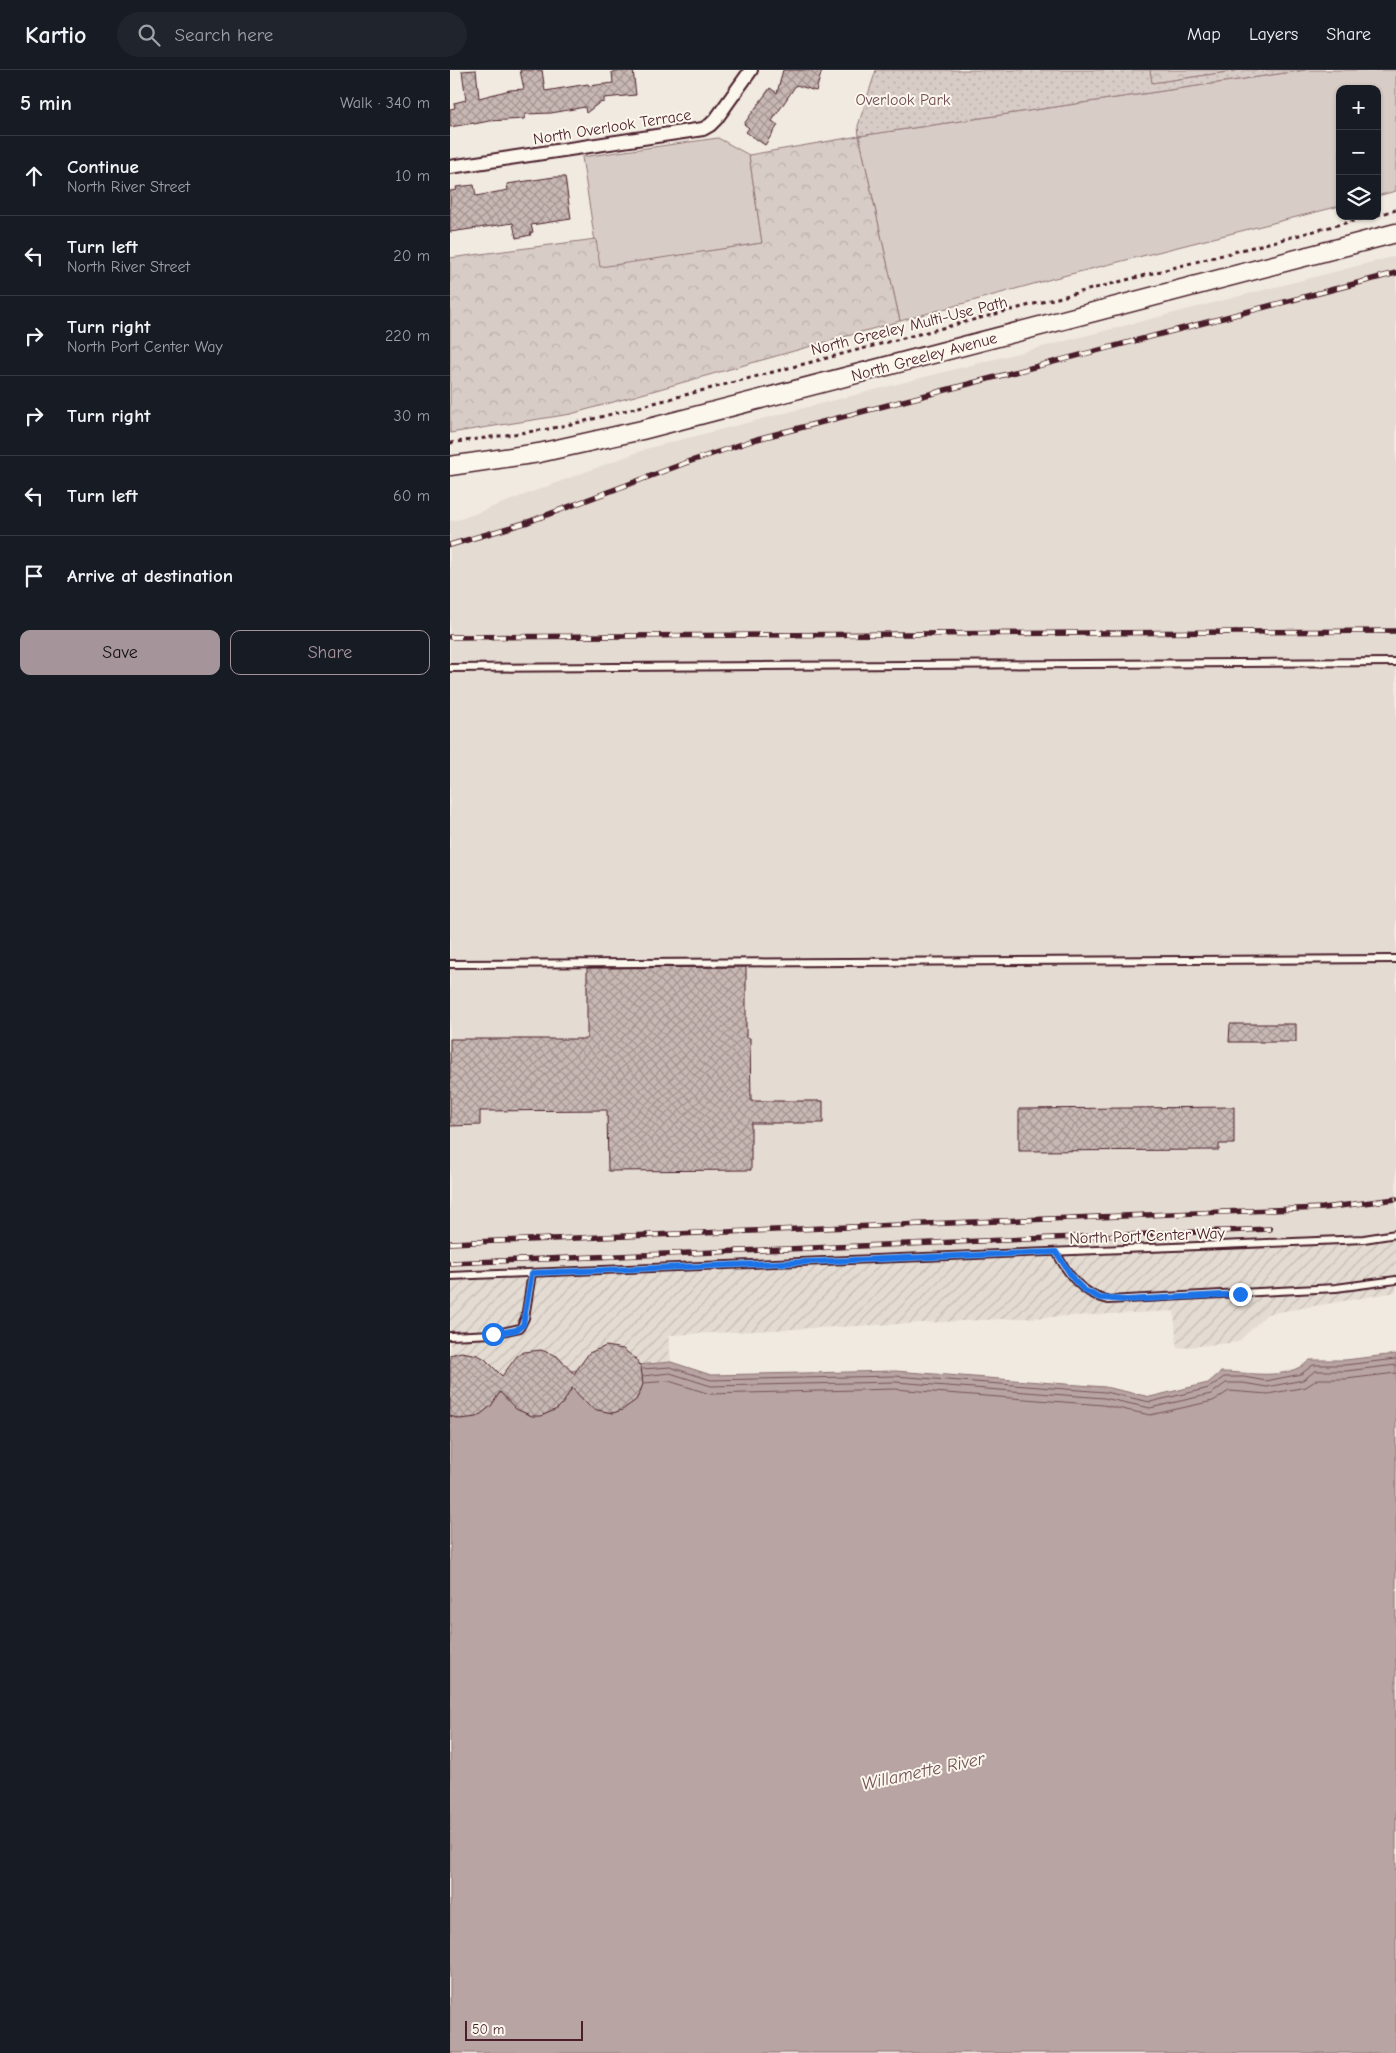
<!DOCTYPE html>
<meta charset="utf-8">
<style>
:root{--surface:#171b24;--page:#20242c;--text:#f1f3f6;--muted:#9ea1a6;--line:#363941;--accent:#a6949b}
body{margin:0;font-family:"Comic Neue",sans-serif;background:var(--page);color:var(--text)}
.controls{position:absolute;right:15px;top:15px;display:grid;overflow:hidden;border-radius:10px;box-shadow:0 1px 4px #0004}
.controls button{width:45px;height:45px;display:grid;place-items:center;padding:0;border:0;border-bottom:1px solid var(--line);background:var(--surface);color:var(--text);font:25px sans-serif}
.scale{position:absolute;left:15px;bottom:12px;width:118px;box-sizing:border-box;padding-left:5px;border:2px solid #4a1f2b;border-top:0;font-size:14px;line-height:18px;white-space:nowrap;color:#4a1f2b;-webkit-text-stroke:4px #fbf7ec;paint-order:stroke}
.stop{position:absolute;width:15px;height:15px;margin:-11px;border:4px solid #1a73e8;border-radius:50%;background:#fff}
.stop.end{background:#1a73e8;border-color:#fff;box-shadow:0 1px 5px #0008}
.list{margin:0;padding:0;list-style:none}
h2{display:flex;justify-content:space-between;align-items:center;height:65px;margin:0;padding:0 20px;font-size:21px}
h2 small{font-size:16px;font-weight:400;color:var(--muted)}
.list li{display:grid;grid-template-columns:32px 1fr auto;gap:15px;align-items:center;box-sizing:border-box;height:80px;padding:0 20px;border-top:1px solid var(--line)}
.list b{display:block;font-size:19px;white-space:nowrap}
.list p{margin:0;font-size:16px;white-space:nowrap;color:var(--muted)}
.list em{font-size:16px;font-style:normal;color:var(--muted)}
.actions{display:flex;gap:10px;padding:15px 20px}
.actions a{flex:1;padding:11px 0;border:1px solid var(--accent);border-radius:10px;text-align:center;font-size:18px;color:var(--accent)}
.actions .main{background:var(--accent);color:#111}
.icon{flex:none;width:28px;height:28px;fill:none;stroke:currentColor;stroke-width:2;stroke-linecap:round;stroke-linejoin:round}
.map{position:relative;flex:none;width:946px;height:1983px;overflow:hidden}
header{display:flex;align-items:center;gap:30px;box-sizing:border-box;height:70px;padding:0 25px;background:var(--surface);border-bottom:1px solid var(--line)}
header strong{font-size:24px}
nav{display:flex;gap:28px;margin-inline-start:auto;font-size:18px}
.search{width:350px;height:45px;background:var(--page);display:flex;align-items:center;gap:12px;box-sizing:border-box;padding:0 18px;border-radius:28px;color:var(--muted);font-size:19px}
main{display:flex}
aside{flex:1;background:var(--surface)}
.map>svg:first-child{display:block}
.built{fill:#e4dbd2}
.industrial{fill:url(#industrial-furrows)}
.grass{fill:#d8ccc6;stroke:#917678}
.forest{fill:url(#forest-crowns);stroke:#917678}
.park{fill:url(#park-dots);stroke:#917678}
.water{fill:#b8a4a2;stroke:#8c6f72}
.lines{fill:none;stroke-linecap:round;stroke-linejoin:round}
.shore{stroke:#76545b;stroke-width:1}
.building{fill:url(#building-cross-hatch);stroke:#4a1f2b}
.lane-casing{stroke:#4a1f2b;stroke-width:10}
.street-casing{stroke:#4a1f2b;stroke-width:16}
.secondary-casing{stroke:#4a1f2b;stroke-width:21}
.path{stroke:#4a1f2b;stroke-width:3;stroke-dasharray:4 4;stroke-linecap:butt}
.lane{stroke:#fbf7ec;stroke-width:6}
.street{stroke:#fbf7ec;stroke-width:12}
.secondary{stroke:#fbf7ec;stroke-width:18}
.rail-casing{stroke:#4a1f2b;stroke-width:5.5}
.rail{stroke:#fbf7ec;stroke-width:4;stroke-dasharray:11;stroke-linecap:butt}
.route{stroke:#1a73e8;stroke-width:6}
.labels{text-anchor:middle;stroke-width:4;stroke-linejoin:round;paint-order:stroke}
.park-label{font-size:16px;fill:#6e4a52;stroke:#fbf7ec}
.street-label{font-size:16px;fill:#4a1f2b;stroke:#fbf7ec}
.water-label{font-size:18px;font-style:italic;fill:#704e55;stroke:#fbf7ec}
</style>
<header>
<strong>Kartio</strong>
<div class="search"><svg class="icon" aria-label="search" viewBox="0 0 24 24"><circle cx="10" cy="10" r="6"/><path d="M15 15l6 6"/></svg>Search here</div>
<nav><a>Map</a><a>Layers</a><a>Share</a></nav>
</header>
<main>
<aside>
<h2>5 min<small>Walk · 340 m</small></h2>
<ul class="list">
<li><svg class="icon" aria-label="ahead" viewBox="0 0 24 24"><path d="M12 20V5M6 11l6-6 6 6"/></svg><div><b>Continue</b><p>North River Street</p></div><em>10 m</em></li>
<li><svg class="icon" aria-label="left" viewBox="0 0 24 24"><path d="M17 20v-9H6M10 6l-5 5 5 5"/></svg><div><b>Turn left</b><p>North River Street</p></div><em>20 m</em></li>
<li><svg class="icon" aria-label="right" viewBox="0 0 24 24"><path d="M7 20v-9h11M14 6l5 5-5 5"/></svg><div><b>Turn right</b><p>North Port Center Way</p></div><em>220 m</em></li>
<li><svg class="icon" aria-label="right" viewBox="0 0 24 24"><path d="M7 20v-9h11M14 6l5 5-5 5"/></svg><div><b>Turn right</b></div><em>30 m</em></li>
<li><svg class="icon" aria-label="left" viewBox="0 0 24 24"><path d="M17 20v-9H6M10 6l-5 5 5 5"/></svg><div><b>Turn left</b></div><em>60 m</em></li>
<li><svg class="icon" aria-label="arrive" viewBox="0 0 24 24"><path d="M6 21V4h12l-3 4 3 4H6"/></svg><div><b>Arrive at destination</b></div></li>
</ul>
<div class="actions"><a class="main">Save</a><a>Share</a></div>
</aside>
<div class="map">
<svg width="946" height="1983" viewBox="0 0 946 1983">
<defs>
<pattern id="industrial-furrows" width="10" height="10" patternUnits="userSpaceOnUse" patternTransform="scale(1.25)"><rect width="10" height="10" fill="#e4dbd2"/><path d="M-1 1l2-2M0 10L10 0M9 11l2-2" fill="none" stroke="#c5bcb4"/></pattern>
<pattern id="forest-crowns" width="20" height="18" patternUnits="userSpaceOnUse" patternTransform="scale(1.25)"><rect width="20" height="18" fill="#d8ccc6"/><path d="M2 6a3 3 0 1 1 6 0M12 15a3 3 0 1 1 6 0" fill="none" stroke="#bbafaa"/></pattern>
<pattern id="park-dots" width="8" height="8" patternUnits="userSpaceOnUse" patternTransform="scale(1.25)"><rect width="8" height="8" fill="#d8ccc6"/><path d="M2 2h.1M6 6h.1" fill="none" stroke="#bbafaa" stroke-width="1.8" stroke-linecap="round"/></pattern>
<pattern id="building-cross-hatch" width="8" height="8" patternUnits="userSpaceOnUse" patternTransform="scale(1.25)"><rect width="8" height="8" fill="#c8b8b3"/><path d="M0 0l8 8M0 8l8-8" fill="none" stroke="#a49592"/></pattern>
</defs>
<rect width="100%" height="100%" fill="#f0eae0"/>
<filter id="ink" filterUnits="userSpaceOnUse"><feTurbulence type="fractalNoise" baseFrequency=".02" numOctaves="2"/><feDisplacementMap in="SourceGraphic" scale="10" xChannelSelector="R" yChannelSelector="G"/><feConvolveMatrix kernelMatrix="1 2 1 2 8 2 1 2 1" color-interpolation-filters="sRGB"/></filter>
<g filter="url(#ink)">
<!-- built -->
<polygon class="built" points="946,186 946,1162 911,1167 0,1203 0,451 11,449 199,378"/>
<!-- industrial -->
<polygon class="industrial" points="946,1162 946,1222 817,1244 788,1272 727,1278 724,1241 218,1265 221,1292 73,1305 0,1320 0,1203 911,1167"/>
<!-- grass -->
<g class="grass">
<polygon points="855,0 946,0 946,121 927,126 927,19 890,19 890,136 605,208 450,251 409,66"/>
<polygon points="268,68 299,85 312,173 149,198 132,87"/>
</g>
<!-- forest -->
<g class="forest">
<polygon points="700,0 791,0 702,13"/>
<polygon points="409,66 450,251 121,344 0,363 0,188 146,169 150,197 312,173 299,85"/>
</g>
<!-- park -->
<polygon class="park" points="426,0 700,0 702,13 791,0 855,0 409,66 408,56"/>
<!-- water -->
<path class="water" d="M946 1284V1983H0V1320L73 1305 221 1292 261 1305 445 1301 655 1317 700 1327 758 1313 771 1302C802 1302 835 1312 860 1290H895Z"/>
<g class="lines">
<!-- shore -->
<g class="shore">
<polyline points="193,1299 220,1297 261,1310 445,1306 655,1322 700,1332 759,1318 774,1307 794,1307 816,1311 851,1304 863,1295 895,1295 946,1289"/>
<polyline points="193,1306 220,1303 261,1316 445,1312 654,1328 700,1338 761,1324 776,1313 793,1313 817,1317 853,1310 865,1301 896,1301 946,1295"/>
<polyline points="194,1313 219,1311 260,1324 444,1319 653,1335 700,1345 763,1331 779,1321 818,1324 856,1317 868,1309 896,1309 946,1303"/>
</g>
</g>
<!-- building -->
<g class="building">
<polygon points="26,0 29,28 60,20 74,19 70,0 92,0 95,21 138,14 139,16 163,13 162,2 183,0 186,25 154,28 154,32 149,33 136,43 135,37 101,43 76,44 74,49 39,51 24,54 24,53 0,57 0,39 5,38 4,33 16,30 12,1"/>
<polygon points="333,0 372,0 366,21 346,15 322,51 328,55 315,75 296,62 299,58 294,54 320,18 327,23"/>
<polygon points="104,107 115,107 121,149 81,155 83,162 80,163 81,165 66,168 63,153 0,162 0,121 7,120 6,117 24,115 26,126 58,120 57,114"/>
<polygon points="296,897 296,968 300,968 301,1031 373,1031 373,1053 301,1053 301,1100 158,1101 157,1040 30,1041 30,1055 0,1056 0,969 137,969 137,898"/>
<polygon points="780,954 846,954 846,972 779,972"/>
<polygon points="784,1037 784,1074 769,1074 769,1080 569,1081 569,1039"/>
<polygon points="156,1276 173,1279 186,1289 191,1297 193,1314 190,1322 186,1330 172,1340 163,1343 147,1340 139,1336 122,1318 113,1333 107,1339 91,1346 82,1346 66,1339 50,1322 41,1336 27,1347 10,1349 0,1346 0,1285 11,1282 28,1285 35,1289 52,1306 67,1286 74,1282 91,1280 107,1286 124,1304 139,1283"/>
</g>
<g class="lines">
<!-- lane casing -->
<g class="lane-casing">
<g id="lane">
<polyline points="0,598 946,592"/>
<polyline points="0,894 946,889"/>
<path d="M606 1182C618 1205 632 1224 658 1230L886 1218 946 1210"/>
<polyline points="0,1206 724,1177 914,1169 946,1164"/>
<polyline points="0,1266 43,1264 70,1258 75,1248 82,1203"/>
</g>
</g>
<!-- street casing -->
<g class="street-casing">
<polyline id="street" points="0,97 253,59 260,55 266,49 301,0"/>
</g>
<!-- secondary casing -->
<g class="secondary-casing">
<polyline id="secondary" points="0,396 89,383 192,360 946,163"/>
</g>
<!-- path -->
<g class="path">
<polyline points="927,145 946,140"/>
<polyline points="0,373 98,359 135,351 922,146"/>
</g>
<!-- lane -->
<use href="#lane" class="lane"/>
<!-- street -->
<use href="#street" class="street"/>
<!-- secondary -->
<use href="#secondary" class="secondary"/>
<!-- rail casing -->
<g class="rail-casing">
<g id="rail">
<polyline points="0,475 78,452 238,392 307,369 946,203"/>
<polyline points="0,567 946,561"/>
<polyline points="0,1173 873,1138 946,1129"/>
<polyline points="0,1193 820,1159"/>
</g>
</g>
<!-- rail -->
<use href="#rail" class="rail"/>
</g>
</g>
<g class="lines" filter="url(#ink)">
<!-- route -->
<polyline class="route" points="43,1264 66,1260 73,1255 82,1203 606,1182 624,1210 634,1220 650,1228 676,1230 790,1224"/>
</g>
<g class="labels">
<!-- park labels -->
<g class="park-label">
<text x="453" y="35">Overlook Park</text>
</g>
<!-- street labels -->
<g class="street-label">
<text transform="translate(162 56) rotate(-9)" y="6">North Overlook Terrace</text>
<text transform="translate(459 255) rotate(-14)" y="6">North Greeley Multi-Use Path</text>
<text transform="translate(474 286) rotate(-15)" y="6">North Greeley Avenue</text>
<text transform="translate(697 1165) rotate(-2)" y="6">North Port Center Way</text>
</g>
<!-- water labels -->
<g class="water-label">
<text transform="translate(473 1701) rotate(-12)" y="6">Willamette River</text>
</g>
</g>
</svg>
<div class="controls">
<button>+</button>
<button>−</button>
<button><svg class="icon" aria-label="layers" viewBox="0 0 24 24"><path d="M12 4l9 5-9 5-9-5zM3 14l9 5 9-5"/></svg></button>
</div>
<div class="scale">50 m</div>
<div class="stop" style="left:43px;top:1264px"></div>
<div class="stop end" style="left:790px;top:1224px"></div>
</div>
</main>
